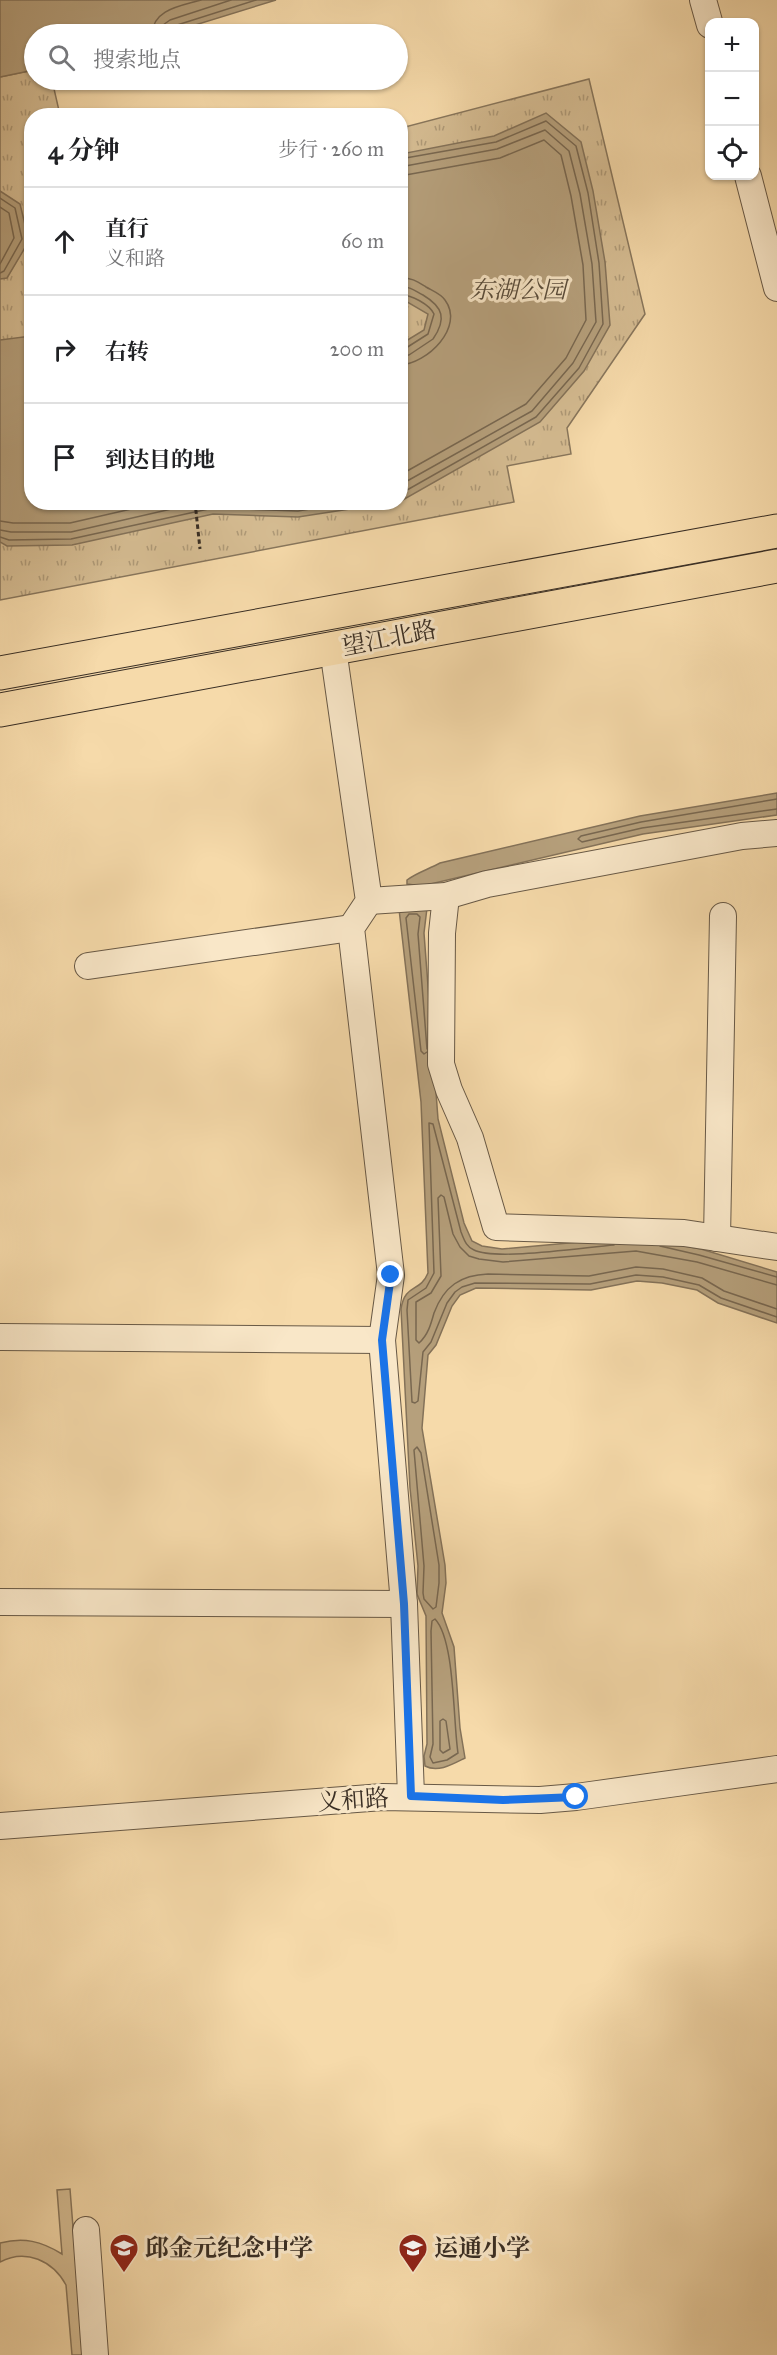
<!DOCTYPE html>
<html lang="zh">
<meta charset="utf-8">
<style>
:root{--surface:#fff;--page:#f6f6f6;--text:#202124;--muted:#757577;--line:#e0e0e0}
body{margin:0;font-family:"IM FELL Great Primer","Noto Serif SC",serif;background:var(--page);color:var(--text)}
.controls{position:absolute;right:18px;top:18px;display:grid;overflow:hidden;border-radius:12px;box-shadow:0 2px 4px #0004}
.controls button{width:54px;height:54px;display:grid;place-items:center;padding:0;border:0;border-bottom:2px solid var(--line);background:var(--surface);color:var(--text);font:30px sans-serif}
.stop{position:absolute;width:18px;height:18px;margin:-14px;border:4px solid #1a73e8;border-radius:50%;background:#fff}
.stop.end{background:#1a73e8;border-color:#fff;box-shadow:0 2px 6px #0008}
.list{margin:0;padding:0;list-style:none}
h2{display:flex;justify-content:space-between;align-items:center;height:78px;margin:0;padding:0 24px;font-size:26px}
h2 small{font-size:20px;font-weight:400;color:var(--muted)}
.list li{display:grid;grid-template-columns:39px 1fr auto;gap:18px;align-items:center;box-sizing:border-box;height:108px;padding:0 24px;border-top:2px solid var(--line)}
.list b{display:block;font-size:22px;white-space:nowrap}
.list p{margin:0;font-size:20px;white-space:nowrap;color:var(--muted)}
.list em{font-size:20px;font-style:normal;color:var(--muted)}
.icon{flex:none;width:33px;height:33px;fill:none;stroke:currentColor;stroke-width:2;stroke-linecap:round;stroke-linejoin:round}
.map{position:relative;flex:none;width:777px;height:2355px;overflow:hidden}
.search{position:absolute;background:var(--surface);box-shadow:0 2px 4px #0004;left:24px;top:24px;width:384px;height:66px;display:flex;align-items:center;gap:15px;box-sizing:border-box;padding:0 21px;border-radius:33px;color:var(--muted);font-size:22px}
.panel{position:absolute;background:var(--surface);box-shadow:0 2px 4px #0004;left:24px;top:108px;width:384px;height:402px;border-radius:24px}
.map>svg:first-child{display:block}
.grass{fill:#d6bd93;stroke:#88765c;stroke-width:1.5}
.park{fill:url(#park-tufts);stroke:#88765c;stroke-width:1.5}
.water{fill:#b6a07c;stroke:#847259;stroke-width:1.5}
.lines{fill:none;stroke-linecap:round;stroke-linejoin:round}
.shore{stroke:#786750;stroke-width:1.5}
.minor-casing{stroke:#685946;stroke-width:28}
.major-casing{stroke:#392e24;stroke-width:35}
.path{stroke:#392e24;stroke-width:3;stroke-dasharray:4.5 3;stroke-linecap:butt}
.minor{stroke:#f9e7c8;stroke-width:26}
.major{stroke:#f6daaa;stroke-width:33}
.route{stroke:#1a73e8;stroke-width:8}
.labels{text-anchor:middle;stroke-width:6;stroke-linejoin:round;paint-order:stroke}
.park-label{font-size:24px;font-style:italic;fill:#584b3a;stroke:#f9e7c8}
.street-label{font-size:24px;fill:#392e24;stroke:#f9e7c8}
.poi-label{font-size:24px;font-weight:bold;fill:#392e24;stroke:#f9e7c8;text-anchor:start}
</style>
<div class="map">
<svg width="777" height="2355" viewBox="0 0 777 2355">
<defs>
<pattern id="park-tufts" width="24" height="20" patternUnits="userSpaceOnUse" patternTransform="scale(1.5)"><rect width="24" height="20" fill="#d6bd93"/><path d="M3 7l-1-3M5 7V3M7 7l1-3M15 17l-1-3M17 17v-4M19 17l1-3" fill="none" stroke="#af9a78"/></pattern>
</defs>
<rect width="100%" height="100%" fill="#f6daaa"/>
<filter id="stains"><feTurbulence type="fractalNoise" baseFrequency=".00333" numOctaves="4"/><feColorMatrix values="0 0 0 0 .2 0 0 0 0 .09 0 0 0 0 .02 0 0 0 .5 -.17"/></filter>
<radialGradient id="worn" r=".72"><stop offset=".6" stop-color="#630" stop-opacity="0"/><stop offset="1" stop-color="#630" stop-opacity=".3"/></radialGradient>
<!-- grass -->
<path class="grass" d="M70 2189 83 2355H72L66 2285C53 2261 26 2248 0 2262V2243C24 2237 41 2241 62 2254L57 2190Z"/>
<!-- park -->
<polygon class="park" points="34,70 34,80 52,80 60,115 32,116 32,502 400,502 401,128 589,79 645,314 567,428 571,454 507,466 514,502 0,600 0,77"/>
<!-- water -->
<g class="water">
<polygon points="0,0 276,0 166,34 34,34 34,70 0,77"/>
<polygon points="546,113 581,142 593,191 605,262 610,325 584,371 540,422 401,501 401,344 424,330 428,314 404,300 401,301 401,154 494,136"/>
<polygon points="0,191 20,204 29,241 7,278 0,279"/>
<polygon points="31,336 32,502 389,503 298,517 213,514 72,545 7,546 0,542 0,340"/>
<path d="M777 793V815L643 834 422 886 407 884V880C416 873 429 869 440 863L640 816Z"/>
<path d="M427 908 424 933 438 1119 464 1223 472 1241 482 1246 502 1249 635 1237 701 1249 777 1272V1323L718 1303 697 1290 662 1283 637 1281 591 1290 476 1288 460 1295 452 1306 436 1345 428 1355 422 1428 445 1565 446 1583 442 1613 454 1647 460 1728 465 1758C453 1764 438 1773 425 1766L424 1756 427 1744 426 1616 417 1594 418 1566 410 1488 401 1309C405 1283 420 1293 428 1273L421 1102 399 909Z"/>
</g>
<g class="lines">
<!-- shore -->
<g class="shore">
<path d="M152 34C153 9 181 6 201 0"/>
<polyline points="161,34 163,25 170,20 231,0"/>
<polyline points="169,34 170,29 174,26 256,0"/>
<polyline points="400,159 496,142 546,121 576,146 588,193 599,263 603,324 579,368 536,417 400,494"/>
<polyline points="400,167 497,149 545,130 569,151 580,194 592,264 596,322 573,363 532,411 400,485"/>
<polyline points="400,176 500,158 544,140 561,155 571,196 583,265 586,320 566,358 526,404 400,475"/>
<polyline points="0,198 15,208 22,239 4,271 0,273"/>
<polyline points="0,207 9,213 14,238 0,264"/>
<path d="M400 278C411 277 418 282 426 287 433 291 441 294 445 300 465 327 427 364 400 365"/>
<path d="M400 287C410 286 415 291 423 295 443 307 447 319 433 339L409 355 400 356"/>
<path d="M400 295C411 294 430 305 434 314L428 334 406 348 400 349"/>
<polyline points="0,521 13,523 70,523 162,502"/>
<polyline points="0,530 11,532 71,532 202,502"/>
<polyline points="0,537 9,540 71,539 213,508 298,511 352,502"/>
<polyline points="777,799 641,822 581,836 578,839 582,842 642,828 777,809"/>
<polyline points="427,1052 424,1054 421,1051 406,918 409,914 417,914 420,917 418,934 427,1049"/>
<path d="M614 1245C586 1247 496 1261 474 1250 466 1247 464 1239 461 1232L433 1124 429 1123 434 1273 426 1288 408 1300 407 1310 412 1402 415 1403 418 1401 423 1352 431 1342 447 1303 455 1292 462 1287 475 1283 590 1284 636 1275 663 1277 699 1285 721 1298 777 1317"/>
<polyline points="660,1246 699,1255 777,1277"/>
<path d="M777 1285 697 1262 636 1251 503 1262 479 1259 469 1256 460 1247 453 1234 444 1197 441 1195 438 1198 441 1276 431 1293 416 1302V1340L419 1343C428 1335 431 1324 434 1313 444 1286 461 1275 488 1274L589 1276 636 1267 663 1269 702 1278 724 1291 777 1309"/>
<polygon points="417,1447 421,1453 439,1565 439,1583 436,1607 433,1609 424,1599 423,1593 424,1566 414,1450"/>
<path d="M435 1619C455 1640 453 1721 458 1753L447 1760 433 1763 430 1757 433 1744 431 1631 432 1621Z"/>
<polygon points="443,1719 446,1721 450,1749 443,1753 440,1750 440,1721"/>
</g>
<!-- minor casing -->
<g class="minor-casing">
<g id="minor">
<polyline points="703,0 710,25"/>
<polyline points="748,176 777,288"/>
<polyline points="333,649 369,901 351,928 391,1275 382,1340 404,1604 411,1796"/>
<polyline points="446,896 442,933 441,1064 449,1090 470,1138 496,1227 684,1233 777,1247"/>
<polyline points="369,901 446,896 487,884 742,836 777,833"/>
<polyline points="88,966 351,928"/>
<polyline points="717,1238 723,916"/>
<polyline points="0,1337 382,1340"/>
<polyline points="0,1602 404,1604"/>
<polyline points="0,1826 383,1797 540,1800 576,1797 777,1769"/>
<polyline points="86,2230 95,2355"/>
</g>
</g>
<!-- major casing -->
<g class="major-casing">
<g id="major">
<polyline points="0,673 777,531"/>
<polyline points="0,710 777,566"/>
</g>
</g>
<!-- path -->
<polyline class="path" points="195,502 200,549"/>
<!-- minor -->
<use href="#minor" class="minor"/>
<!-- major -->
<use href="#major" class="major"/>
</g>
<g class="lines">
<!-- route -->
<polyline class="route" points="391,1275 382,1340 404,1604 411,1796 503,1800 576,1797"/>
</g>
<!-- icons -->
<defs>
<g id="school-pin" transform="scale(1.5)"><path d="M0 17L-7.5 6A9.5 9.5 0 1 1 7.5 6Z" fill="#8f2418" stroke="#f9e7c8"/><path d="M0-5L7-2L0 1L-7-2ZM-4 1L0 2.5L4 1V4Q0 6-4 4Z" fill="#fff"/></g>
</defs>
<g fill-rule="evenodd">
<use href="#school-pin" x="124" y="2248"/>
<use href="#school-pin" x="413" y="2248"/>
</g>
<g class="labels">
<!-- park labels -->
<g class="park-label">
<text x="518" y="298">东湖公园</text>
</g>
<!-- street labels -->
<g class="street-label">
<text transform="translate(389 638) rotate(-11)" y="8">望江北路</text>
<text transform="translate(353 1800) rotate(-4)" y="8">义和路</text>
</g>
<!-- poi labels -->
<g class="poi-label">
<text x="145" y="2256">邱金元纪念中学</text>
<text x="434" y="2256">运通小学</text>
</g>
</g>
<rect width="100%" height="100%" filter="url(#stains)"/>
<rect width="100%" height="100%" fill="url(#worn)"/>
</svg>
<div class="controls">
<button>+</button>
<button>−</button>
<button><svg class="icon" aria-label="locate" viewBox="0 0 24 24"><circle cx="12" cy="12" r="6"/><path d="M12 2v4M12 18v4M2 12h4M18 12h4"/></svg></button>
</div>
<div class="stop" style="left:576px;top:1797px"></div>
<div class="stop end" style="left:391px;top:1275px"></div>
<div class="search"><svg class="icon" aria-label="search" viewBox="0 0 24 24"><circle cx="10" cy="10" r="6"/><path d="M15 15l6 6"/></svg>搜索地点</div>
<section class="panel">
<h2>4 分钟<small>步行 · 260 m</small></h2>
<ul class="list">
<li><svg class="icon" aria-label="ahead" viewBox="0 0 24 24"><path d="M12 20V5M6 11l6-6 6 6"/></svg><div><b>直行</b><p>义和路</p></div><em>60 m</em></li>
<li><svg class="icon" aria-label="right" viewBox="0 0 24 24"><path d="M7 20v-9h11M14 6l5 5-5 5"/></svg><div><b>右转</b></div><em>200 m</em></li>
<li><svg class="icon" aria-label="arrive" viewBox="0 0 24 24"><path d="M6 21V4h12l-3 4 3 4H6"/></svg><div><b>到达目的地</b></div></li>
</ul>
</section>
</div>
